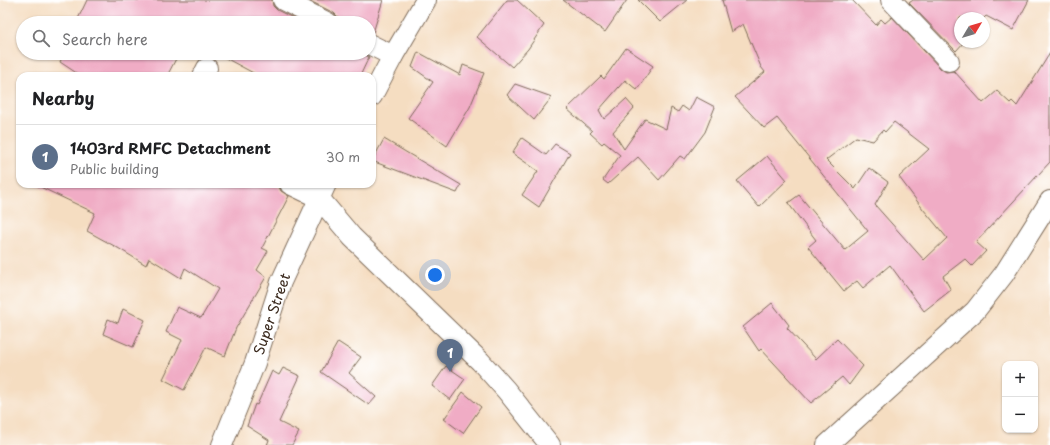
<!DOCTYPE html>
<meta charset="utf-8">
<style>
:root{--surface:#fff;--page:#f2f2f2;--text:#202124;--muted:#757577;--line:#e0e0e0;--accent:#111827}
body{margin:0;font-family:"Playpen Sans",sans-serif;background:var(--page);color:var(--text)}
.controls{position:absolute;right:12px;bottom:12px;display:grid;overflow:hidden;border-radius:8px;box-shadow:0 1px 3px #0004}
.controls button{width:36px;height:36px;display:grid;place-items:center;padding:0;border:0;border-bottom:1px solid var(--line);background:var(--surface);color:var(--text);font:20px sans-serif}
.compass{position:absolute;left:954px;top:12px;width:36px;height:36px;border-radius:50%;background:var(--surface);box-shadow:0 1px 3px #0004;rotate:52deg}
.you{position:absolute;left:435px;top:275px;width:14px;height:14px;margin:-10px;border:3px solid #fff;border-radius:50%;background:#1a73e8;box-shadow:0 0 0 6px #1a73e833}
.badge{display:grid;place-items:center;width:26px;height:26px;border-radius:50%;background:var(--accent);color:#fff;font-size:13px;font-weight:700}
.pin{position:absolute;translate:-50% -33px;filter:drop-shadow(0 1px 2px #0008)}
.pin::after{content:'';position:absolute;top:21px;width:14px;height:12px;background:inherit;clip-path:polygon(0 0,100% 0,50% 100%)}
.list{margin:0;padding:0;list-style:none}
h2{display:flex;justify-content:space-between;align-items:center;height:52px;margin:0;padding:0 16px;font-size:17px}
h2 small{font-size:13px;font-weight:400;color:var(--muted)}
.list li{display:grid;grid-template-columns:26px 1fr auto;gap:12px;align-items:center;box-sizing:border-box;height:64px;padding:0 16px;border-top:1px solid var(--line)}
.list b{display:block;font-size:15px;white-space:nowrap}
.list p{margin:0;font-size:13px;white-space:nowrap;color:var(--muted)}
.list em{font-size:13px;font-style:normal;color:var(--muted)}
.icon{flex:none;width:22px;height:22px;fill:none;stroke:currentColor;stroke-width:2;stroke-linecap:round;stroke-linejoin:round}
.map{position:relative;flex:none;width:1050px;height:445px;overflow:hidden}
.search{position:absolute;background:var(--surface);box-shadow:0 1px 3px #0004;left:16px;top:16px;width:360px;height:44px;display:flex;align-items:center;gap:10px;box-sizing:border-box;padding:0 14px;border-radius:22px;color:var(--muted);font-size:15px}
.panel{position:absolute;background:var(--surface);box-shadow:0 1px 3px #0004;left:16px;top:72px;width:360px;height:116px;border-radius:12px}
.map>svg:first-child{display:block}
.building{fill:#f0acc5;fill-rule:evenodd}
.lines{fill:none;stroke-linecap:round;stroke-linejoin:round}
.minor-casing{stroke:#7c6957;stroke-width:22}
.minor{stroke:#fff;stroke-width:20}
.labels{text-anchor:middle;stroke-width:3;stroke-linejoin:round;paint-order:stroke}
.street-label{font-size:14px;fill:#3b2a1e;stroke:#fff}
</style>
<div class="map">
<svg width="1050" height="445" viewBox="0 0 1050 445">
<rect width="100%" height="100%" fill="#fff"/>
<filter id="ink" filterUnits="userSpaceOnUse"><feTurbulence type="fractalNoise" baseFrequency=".025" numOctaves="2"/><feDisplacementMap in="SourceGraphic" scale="8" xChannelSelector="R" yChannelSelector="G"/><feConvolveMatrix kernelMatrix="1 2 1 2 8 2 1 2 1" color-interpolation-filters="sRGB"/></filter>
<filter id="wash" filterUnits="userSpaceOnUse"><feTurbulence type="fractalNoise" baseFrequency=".012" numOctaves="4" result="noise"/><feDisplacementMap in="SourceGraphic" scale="16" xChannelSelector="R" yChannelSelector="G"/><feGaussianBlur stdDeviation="0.9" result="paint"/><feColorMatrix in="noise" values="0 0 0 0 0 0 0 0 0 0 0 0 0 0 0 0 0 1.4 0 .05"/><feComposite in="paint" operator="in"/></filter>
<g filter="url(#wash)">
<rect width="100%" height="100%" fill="#f5ddc1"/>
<g id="blocks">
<!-- building -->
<g class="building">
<polygon points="87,0 272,0 273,6 277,10 303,23 76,23"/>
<polygon points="308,0 383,0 373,33 369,33 369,23 339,23 338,17 334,13"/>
<polygon points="507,0 517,0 544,25 528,49 512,67 477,37"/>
<polygon points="563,0 627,0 605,32"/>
<polygon points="638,0 687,0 660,22"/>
<path d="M722 0H852L876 25 881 19 885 23 892 17 941 69 946 72 954 71 983 103 997 91 1010 103 1012 101 1017 106 1050 53V162L976 242 986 251 972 266 965 259 943 276 951 290 924 311 890 265 863 288 857 281 844 291 808 247 816 240 788 203 799 195 845 250 868 231 777 118 764 128 735 97 765 72 761 67 743 24 731 32ZM894 122 929 149 899 177 923 209 947 238 924 260 875 205 888 182 869 168 855 189 826 160 856 137 873 141 883 130 885 132Z"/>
<polygon points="913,0 1029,0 1013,30 986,16 984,18 960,18 960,42 964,42 956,51 909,3"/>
<polygon points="626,48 653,66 637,90 625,80 599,110 604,119 626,99 634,108 613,132 624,149 645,119 666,129 671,108 678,112 682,106 689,111 696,97 715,107 705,132 685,159 680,156 659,180 638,157 608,184 603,180 620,155 604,142 602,144 590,133 592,131 567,109 601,76 604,79"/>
<polygon points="418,52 460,75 463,65 484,73 470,107 447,146 408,118 433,82 412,67"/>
<polygon points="64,53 179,53 167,76 81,76 60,62"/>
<polygon points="216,53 362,53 369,57 360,76 259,76"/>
<polygon points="515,84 552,97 534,120 507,95"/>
<polygon points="522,138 546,155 555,144 570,153 539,207 522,195 538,171 512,153"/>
<polygon points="384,139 461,185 457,193 372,161"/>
<polygon points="767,156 787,180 759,207 737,181"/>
<polygon points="34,184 273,184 279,187 281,191 289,196 262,248 268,251 257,270 266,277 236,328 225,356 206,347 184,390 163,379 182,340 166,332 177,307 201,318 218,289 185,268 181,278 149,258 146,265 118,248 87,231 95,213"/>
<polygon points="772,303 789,325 787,328 816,359 837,339 863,366 849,385 842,377 811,403 761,349 759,351 743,327"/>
<polygon points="123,309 145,320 133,347 103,334 108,319 118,323"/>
<polygon points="338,342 361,357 349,373 376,397 369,405 321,372"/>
<polygon points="446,366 465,379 450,400 432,386"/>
<polygon points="283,368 300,376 279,422 299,432 292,445 267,445 269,440 247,426 255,404 257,405 272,371 279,375"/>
<polygon points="463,392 481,407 463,433 444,419"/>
</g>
</g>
</g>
<g filter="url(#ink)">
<use href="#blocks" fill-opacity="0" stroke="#7c6957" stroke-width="1"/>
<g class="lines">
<!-- minor casing -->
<g class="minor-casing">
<g id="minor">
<polyline points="283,0 328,23"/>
<polyline points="891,0 949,61"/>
<polyline points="369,44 393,56"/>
<polyline points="203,76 207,68"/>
<polyline points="372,96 393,56 426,0"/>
<polyline points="290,184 319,198 352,237 480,361 506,390 550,445"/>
<polyline points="222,445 255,363 281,282 326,184"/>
<polyline points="827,445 975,311 1004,274 1050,201"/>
</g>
</g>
<!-- minor -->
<use href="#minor" class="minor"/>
</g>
</g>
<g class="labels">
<!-- street labels -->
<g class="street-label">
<text transform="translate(272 314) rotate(-71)" y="5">Super Street</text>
</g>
</g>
</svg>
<div class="controls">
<button>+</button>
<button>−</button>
</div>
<svg class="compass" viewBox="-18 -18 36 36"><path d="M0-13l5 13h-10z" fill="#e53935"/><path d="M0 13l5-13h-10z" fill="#757577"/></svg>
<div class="you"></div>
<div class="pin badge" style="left:450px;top:372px;background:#5c6f8a">1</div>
<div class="search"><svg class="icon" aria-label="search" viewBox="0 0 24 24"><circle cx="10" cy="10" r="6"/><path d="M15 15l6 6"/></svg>Search here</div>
<section class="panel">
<h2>Nearby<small></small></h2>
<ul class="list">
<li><span class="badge" style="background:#5c6f8a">1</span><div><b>1403rd RMFC Detachment</b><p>Public building</p></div><em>30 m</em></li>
</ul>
</section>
</div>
